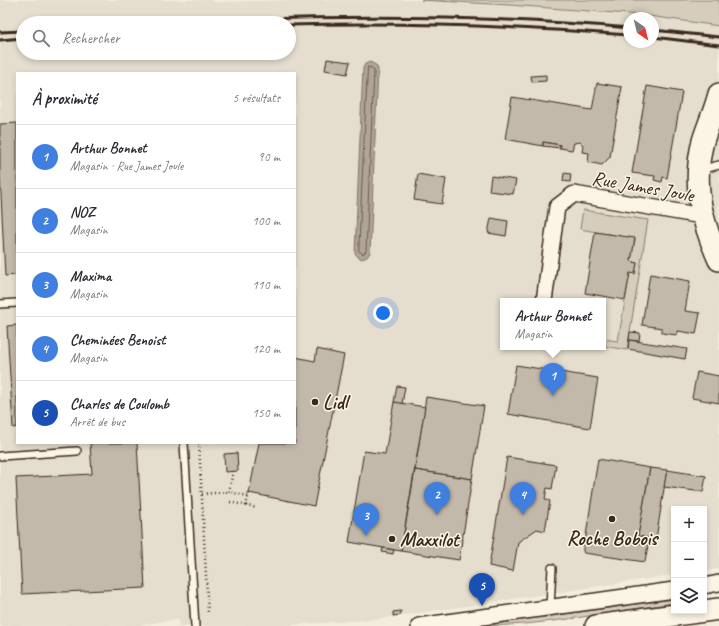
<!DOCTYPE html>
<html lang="fr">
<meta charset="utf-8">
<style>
:root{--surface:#fff;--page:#f7f7f7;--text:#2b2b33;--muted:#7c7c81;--line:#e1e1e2;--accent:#3b2a1e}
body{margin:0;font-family:Caveat,sans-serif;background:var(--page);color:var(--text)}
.controls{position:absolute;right:12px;bottom:12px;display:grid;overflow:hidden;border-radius:0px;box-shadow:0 2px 6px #0003}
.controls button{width:36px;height:36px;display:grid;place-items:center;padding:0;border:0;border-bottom:1px solid var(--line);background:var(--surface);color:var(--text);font:20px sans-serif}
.compass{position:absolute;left:623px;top:12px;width:36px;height:36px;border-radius:50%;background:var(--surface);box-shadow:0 2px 6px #0003;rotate:145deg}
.you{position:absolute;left:383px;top:313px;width:14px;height:14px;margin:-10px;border:3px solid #fff;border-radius:50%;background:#1a73e8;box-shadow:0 0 0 6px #1a73e833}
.badge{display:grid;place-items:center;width:26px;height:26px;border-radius:50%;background:var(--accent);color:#fff;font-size:13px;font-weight:700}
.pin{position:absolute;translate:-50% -33px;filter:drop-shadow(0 1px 2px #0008)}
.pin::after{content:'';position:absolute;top:21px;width:14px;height:12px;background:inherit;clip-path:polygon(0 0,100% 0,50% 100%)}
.popup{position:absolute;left:500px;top:298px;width:106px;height:52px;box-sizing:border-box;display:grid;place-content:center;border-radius:0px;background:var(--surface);filter:drop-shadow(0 1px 3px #0005);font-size:13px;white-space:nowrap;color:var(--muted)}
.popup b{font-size:15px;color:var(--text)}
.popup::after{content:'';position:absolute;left:50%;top:100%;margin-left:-8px;border:8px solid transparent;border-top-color:var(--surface)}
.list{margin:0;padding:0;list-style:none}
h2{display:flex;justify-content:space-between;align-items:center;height:52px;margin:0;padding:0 16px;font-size:17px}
h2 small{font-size:13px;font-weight:400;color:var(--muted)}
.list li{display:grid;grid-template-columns:26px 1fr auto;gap:12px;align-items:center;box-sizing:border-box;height:64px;padding:0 16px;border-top:1px solid var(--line)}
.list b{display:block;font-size:15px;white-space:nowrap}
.list p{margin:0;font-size:13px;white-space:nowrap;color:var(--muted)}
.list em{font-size:13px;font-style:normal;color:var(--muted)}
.icon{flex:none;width:22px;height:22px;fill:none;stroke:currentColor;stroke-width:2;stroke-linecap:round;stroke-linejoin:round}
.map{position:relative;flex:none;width:719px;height:626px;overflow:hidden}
.search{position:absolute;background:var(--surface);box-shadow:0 2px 6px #0003;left:16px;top:16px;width:280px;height:44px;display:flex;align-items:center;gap:10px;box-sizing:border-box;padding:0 14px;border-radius:22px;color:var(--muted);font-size:15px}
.panel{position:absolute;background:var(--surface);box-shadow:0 2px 6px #0003;left:16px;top:72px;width:280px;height:372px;border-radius:0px}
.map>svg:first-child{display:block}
.built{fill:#e5ddce;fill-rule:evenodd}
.green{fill:#d6cdbd;stroke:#887c6e}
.water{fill:#b0a596;stroke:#817466}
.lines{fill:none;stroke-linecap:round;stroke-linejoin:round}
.shore{stroke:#6a5b4e;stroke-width:1}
.building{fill:#c3b9aa;stroke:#3b2a1e}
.lane-casing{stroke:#3b2a1e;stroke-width:10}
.street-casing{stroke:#3b2a1e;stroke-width:18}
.secondary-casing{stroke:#3b2a1e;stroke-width:24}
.path{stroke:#3b2a1e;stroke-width:2.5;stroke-dasharray:1 3;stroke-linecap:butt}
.lane{stroke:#fcf5e5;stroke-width:7}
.street{stroke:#fcf5e5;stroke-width:15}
.secondary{stroke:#fcf5e5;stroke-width:21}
.rail{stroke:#3b2a1e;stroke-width:3}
.poi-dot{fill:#3b2a1e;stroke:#fcf5e5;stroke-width:1.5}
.labels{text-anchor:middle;stroke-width:3;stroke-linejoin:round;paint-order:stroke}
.street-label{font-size:20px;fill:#3b2a1e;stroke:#fcf5e5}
.poi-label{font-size:20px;font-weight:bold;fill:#3b2a1e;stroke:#fcf5e5;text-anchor:start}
</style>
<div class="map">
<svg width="719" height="626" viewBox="0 0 719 626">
<rect width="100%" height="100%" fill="#f4eddd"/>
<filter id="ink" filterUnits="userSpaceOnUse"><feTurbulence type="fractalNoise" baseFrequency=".025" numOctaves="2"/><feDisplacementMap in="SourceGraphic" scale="8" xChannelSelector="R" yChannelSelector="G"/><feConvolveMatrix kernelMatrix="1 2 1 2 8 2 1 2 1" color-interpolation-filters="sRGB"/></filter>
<g filter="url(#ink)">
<!-- built -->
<path class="built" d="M0 0H213L214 2 297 0H421L510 5 642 15 719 26V569L704 571V509H674V575L379 619 278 626H179L178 619 133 626H0ZM629 18H653V42H629ZM23 23H289V53H23ZM17 73H295V443H17ZM503 301H603V347H503Z"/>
<!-- green -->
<g class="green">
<polygon points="421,0 719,0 719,26 642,15 510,5"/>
<polygon points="583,210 648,220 627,350 603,346 603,339 618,341 630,273 635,273 637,263 631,261 635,239 580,229"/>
<path d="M674 599V603C609 612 544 626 479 626Z"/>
</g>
<!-- water -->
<polygon class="water" points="370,62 376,65 378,69 370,253 367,257 362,259 358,257 355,253 363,68 365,64"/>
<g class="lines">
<!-- shore -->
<polygon class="shore" points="368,67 372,68 374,71 366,251 363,254 359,251"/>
</g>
<!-- building -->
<g class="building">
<polygon points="327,59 350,62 347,74 325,70"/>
<polygon points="546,75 546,81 532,82 531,76"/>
<polygon points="597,83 622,87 610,157 602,165 588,162 589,153 582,152 583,145 580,142 574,143 572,150 560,148 560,145 543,142 543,146 505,139 512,97 592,110"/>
<polygon points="647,86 682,92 667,178 663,177 662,182 654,180 655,176 632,173"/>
<polygon points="17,123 17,275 5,276 0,175 0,124"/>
<polygon points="543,142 560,145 560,148 543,146"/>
<polygon points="564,173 571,174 570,182 563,181"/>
<polygon points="418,174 446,179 442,204 414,200"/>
<polygon points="491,176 516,180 513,194 489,191"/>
<polygon points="491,218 508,221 506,236 488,233"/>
<polygon points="595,232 635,238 631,261 637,263 635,274 630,273 625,300 585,293"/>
<polygon points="650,274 690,281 685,311 700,313 696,334 678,331 677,335 662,333 662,328 642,325"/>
<polygon points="17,325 17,427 13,428 7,326"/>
<polygon points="630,332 640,333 639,341 629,340"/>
<polygon points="629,340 687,349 685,359 628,349"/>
<polygon points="317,349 344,355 314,506 249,493 259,443 295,443 295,357 315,361"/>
<polygon points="516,365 598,378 590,428 508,414"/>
<polygon points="697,372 719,376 719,403 692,398"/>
<polygon points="397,386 405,387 402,404 394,402"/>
<polygon points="426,397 484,406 472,479 415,470"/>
<polygon points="394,402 425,407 401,551 349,542 364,451 385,454"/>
<polygon points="90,443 137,443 145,588 22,594 16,478 92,474"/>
<polygon points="237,453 238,471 225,472 224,454"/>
<polygon points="507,457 556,465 552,489 547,488 545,499 550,501 545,531 537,529 518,542 513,571 489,566"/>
<polygon points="598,459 650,468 637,543 648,545 645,562 584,553 583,551 583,547 585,542"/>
<polygon points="650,468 667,470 656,539 638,536"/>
<polygon points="415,470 472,479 459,560 401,551"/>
<polygon points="667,470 706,476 703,492 664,487"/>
<polygon points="383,548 394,550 393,554 382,552"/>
<polygon points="401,611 401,615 393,616 393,612"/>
</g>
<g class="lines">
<!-- lane casing -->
<g class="lane-casing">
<g id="lane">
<polyline points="700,170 719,165"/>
<polyline points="0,304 17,303"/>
<polyline points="184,443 195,626"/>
<polyline points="0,456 77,451"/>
<polyline points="550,607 552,568"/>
</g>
</g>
<!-- street casing -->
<g class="street-casing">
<g id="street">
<polyline points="544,301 557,207 574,194 702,216"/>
<polyline points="704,586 719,583"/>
<polyline points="419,626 674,590"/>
</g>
</g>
<!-- secondary casing -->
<g class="secondary-casing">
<g id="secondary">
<path d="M719 94C715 110 708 125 703 141 692 184 701 220 719 260"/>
<polyline points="596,626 719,609"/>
</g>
</g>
<!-- path -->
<g class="path">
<polyline points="199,443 208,614"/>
<polyline points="233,471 229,492 248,496"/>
<polyline points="202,494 229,492"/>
<polyline points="230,502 257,508"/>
<polyline points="246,506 249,493"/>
</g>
<!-- lane -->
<use href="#lane" class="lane"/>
<!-- street -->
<use href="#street" class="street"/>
<!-- secondary -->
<use href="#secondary" class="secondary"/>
<!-- rail -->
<g class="rail">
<path d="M166 23C320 15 475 14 629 28"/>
<path d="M289 25C402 22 516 26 629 35"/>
<polyline points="653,30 719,37"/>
<polyline points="0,32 23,31"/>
<polyline points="653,37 719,45"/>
<polyline points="0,40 23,38"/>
</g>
</g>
</g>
<!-- markers -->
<g class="poi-dot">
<circle cx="315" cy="402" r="4"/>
<circle cx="612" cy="519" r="4"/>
<circle cx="392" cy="539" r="4"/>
</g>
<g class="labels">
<!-- street labels -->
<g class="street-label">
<text transform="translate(643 186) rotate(10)" y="7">Rue James Joule</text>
</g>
<!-- poi labels -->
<g class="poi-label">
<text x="323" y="409">Lidl</text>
<text x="612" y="545" text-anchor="middle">Roche Bobois</text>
<text x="400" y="546">Maxxilot</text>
</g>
</g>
</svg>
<div class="controls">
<button>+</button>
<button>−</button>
<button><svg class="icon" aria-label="layers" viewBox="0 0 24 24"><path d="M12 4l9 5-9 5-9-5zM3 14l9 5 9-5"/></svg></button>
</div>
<svg class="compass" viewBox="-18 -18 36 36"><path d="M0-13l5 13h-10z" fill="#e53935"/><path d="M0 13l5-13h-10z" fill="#7c7c81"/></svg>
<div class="you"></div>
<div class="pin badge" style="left:553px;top:396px;background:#3f7fe0">1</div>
<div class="popup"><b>Arthur Bonnet</b>Magasin</div>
<div class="pin badge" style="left:437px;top:515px;background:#3f7fe0">2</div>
<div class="pin badge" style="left:366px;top:536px;background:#3f7fe0">3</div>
<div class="pin badge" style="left:523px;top:515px;background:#3f7fe0">4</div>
<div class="pin badge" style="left:482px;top:606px;background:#1a4fb4">5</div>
<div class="search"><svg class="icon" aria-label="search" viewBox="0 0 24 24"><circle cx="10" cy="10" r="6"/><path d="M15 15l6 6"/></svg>Rechercher</div>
<section class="panel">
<h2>À proximité<small>5 résultats</small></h2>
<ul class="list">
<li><span class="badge" style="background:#3f7fe0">1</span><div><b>Arthur Bonnet</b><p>Magasin · Rue James Joule</p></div><em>90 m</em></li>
<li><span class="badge" style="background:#3f7fe0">2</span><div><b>NOZ</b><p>Magasin</p></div><em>100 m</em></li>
<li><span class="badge" style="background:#3f7fe0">3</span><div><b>Maxima</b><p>Magasin</p></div><em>110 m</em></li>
<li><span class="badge" style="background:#3f7fe0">4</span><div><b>Cheminées Benoist</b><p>Magasin</p></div><em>120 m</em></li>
<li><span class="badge" style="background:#1a4fb4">5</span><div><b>Charles de Coulomb</b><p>Arrêt de bus</p></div><em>150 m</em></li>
</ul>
</section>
</div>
